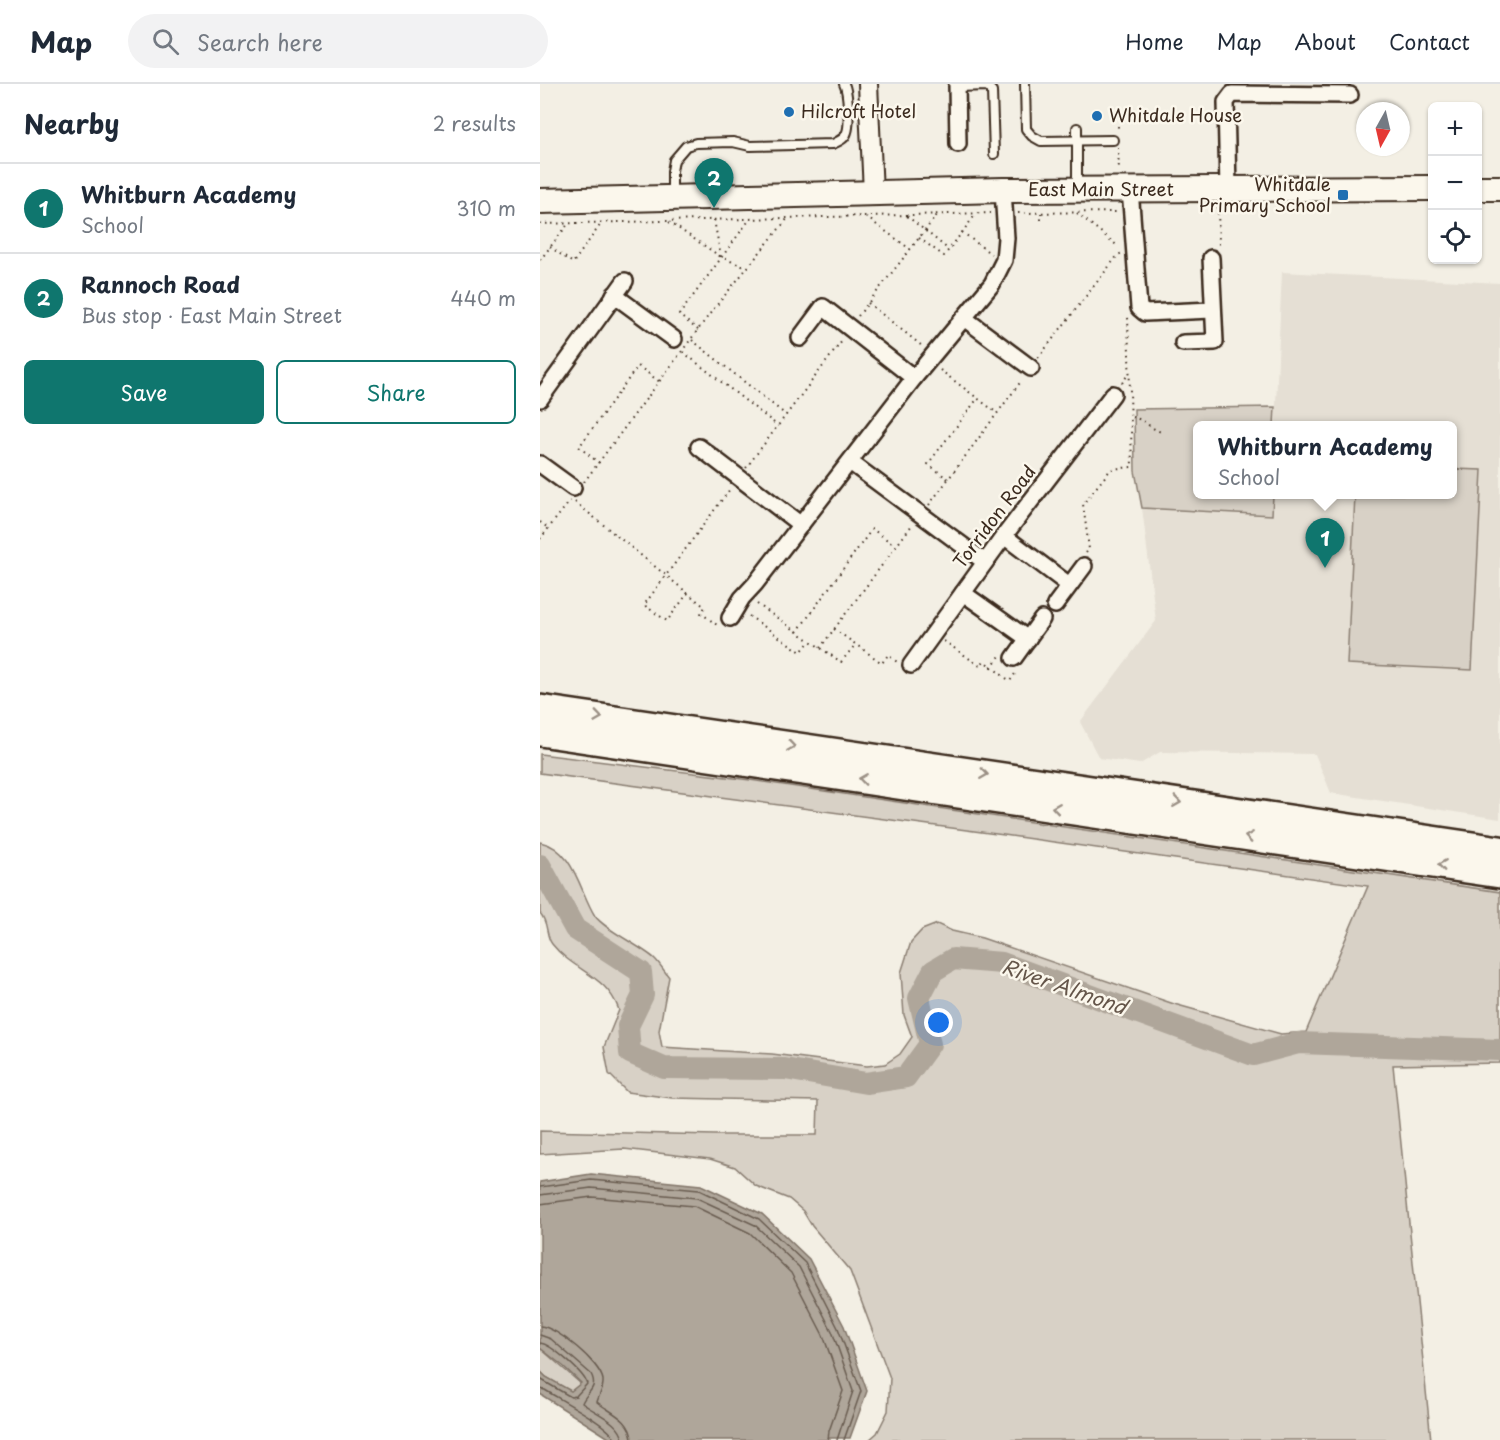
<!DOCTYPE html>
<meta charset="utf-8">
<style>
:root{--surface:#fff;--page:#f2f2f3;--text:#1f2937;--muted:#747a83;--line:#e0e1e3;--accent:#0f766e}
body{margin:0;font-family:"Playpen Sans",sans-serif;background:var(--page);color:var(--text)}
.controls{position:absolute;right:18px;top:18px;display:grid;overflow:hidden;border-radius:9px;box-shadow:0 2px 4px #0004}
.controls button{width:54px;height:54px;display:grid;place-items:center;padding:0;border:0;border-bottom:2px solid var(--line);background:var(--surface);color:var(--text);font:30px sans-serif}
.compass{position:absolute;left:816px;top:18px;width:54px;height:54px;border-radius:50%;background:var(--surface);box-shadow:0 2px 4px #0004;rotate:188deg}
.you{position:absolute;left:399px;top:939px;width:21px;height:21px;margin:-15px;border:4px solid #fff;border-radius:50%;background:#1a73e8;box-shadow:0 0 0 9px #1a73e833}
.badge{display:grid;place-items:center;width:39px;height:39px;border-radius:50%;background:var(--accent);color:#fff;font-size:20px;font-weight:700}
.pin{position:absolute;translate:-50% -50px;filter:drop-shadow(0 2px 3px #0008)}
.pin::after{content:'';position:absolute;top:32px;width:21px;height:18px;background:inherit;clip-path:polygon(0 0,100% 0,50% 100%)}
.popup{position:absolute;left:653px;top:337px;width:264px;height:78px;box-sizing:border-box;display:grid;place-content:center;border-radius:9px;background:var(--surface);filter:drop-shadow(0 2px 4px #0005);font-size:20px;white-space:nowrap;color:var(--muted)}
.popup b{font-size:22px;color:var(--text)}
.popup::after{content:'';position:absolute;left:50%;top:100%;margin-left:-12px;border:12px solid transparent;border-top-color:var(--surface)}
.list{margin:0;padding:0;list-style:none}
h2{display:flex;justify-content:space-between;align-items:center;height:78px;margin:0;padding:0 24px;font-size:26px}
h2 small{font-size:20px;font-weight:400;color:var(--muted)}
.list li{display:grid;grid-template-columns:39px 1fr auto;gap:18px;align-items:center;box-sizing:border-box;height:90px;padding:0 24px;border-top:2px solid var(--line)}
.list b{display:block;font-size:22px;white-space:nowrap}
.list p{margin:0;font-size:20px;white-space:nowrap;color:var(--muted)}
.list em{font-size:20px;font-style:normal;color:var(--muted)}
.actions{display:flex;gap:12px;padding:18px 24px}
.actions a{flex:1;padding:14px 0;border:2px solid var(--accent);border-radius:9px;text-align:center;font-size:21px;color:var(--accent)}
.actions .main{background:var(--accent);color:#fff}
.icon{flex:none;width:33px;height:33px;fill:none;stroke:currentColor;stroke-width:2;stroke-linecap:round;stroke-linejoin:round}
.map{position:relative;flex:none;width:960px;height:1356px;overflow:hidden}
header{display:flex;align-items:center;gap:36px;box-sizing:border-box;height:84px;padding:0 30px;background:var(--surface);border-bottom:2px solid var(--line)}
header strong{font-size:28px}
nav{display:flex;gap:33px;margin-inline-start:auto;font-size:21px}
.search{width:420px;height:54px;background:var(--page);display:flex;align-items:center;gap:15px;box-sizing:border-box;padding:0 21px;border-radius:33px;color:var(--muted);font-size:22px}
main{display:flex}
aside{flex:1;background:var(--surface)}
.map>svg:first-child{display:block}
.built{fill:#e5dfd4}
.green{fill:#d8d1c6;stroke:#8a7e72;stroke-width:1.5}
.water{fill:#afa69a;stroke:#817468;stroke-width:1.5}
.lines{fill:none;stroke-linecap:round;stroke-linejoin:round}
.shore{stroke:#695c50;stroke-width:1.5}
.river{stroke:#afa69a;stroke-width:22}
.service-casing{stroke:#3b2a1e;stroke-width:12}
.minor-casing{stroke:#3b2a1e;stroke-width:20}
.tertiary-casing{stroke:#3b2a1e;stroke-width:22}
.primary-casing{stroke:#3b2a1e;stroke-width:28}
.motorway-casing{stroke:#3b2a1e;stroke-width:32}
.path{stroke:#3b2a1e;stroke-width:2;stroke-dasharray:1.5 4.5;stroke-linecap:butt}
.service{stroke:#fbf7ec;stroke-width:8}
.minor{stroke:#fbf7ec;stroke-width:15}
.tertiary{stroke:#fbf7ec;stroke-width:18}
.primary{stroke:#fbf7ec;stroke-width:24}
.motorway{stroke:#fbf7ec;stroke-width:27}
.oneway{stroke:#9b9085}
.poi-dot{fill:#1f6fb2;stroke:#fbf7ec;stroke-width:2}
.labels{text-anchor:middle;stroke-width:5;stroke-linejoin:round;paint-order:stroke}
.poi-label{font-size:18px;fill:#3b2a1e;stroke:#fbf7ec;text-anchor:start}
.street-label{font-size:18px;fill:#3b2a1e;stroke:#fbf7ec}
.water-label{font-size:20px;font-style:italic;fill:#645549;stroke:#fbf7ec}
</style>
<header>
<strong>Map</strong>
<div class="search"><svg class="icon" aria-label="search" viewBox="0 0 24 24"><circle cx="10" cy="10" r="6"/><path d="M15 15l6 6"/></svg>Search here</div>
<nav><a>Home</a><a>Map</a><a>About</a><a>Contact</a></nav>
</header>
<main>
<aside>
<h2>Nearby<small>2 results</small></h2>
<ul class="list">
<li><span class="badge">1</span><div><b>Whitburn Academy</b><p>School</p></div><em>310 m</em></li>
<li><span class="badge">2</span><div><b>Rannoch Road</b><p>Bus stop · East Main Street</p></div><em>440 m</em></li>
</ul>
<div class="actions"><a class="main">Save</a><a>Share</a></div>
</aside>
<div class="map">
<svg width="960" height="1356" viewBox="0 0 960 1356">
<rect width="100%" height="100%" fill="#f3efe4"/>
<filter id="ink" filterUnits="userSpaceOnUse"><feTurbulence type="fractalNoise" baseFrequency=".0167" numOctaves="2"/><feDisplacementMap in="SourceGraphic" scale="12" xChannelSelector="R" yChannelSelector="G"/><feConvolveMatrix kernelMatrix="1 2 1 2 8 2 1 2 1" color-interpolation-filters="sRGB"/></filter>
<g filter="url(#ink)">
<!-- built -->
<polygon class="built" points="742,188 960,199 960,735 791,709 775,670 620,668 600,680 559,674 540,638 616,537 602,424 732,430 733,411 912,410 912,342 735,341"/>
<!-- green -->
<g class="green">
<polygon points="735,323 734,341 658,342 658,410 733,411 732,431 602,424 595,387 594,325"/>
<polygon points="913,385 942,386 932,586 807,580 815,411 912,410"/>
<path d="M0 670 210 696 960 808V979L853 981 891 1356H329L337 1349 348 1327 350 1294 310 1187 272 1142 263 1127 249 1115 216 1102 195 1083 170 1075 84 1065 0 1070V1047L175 1051H277L278 1017 132 1014 87 1008 69 990 64 963 79 926C66 890 34 888 12 860 5 851 9 839 0 829V758C34 765 39 806 55 832 65 846 101 862 115 875 120 880 124 887 129 893L119 947 122 963 232 970 327 982 345 980 360 970 372 953 364 931 361 889 371 858 382 846 397 840 412 847 442 854 634 920 741 950 766 948 828 802 464 751 0 689Z"/>
<polygon points="0,1264 41,1300 31,1308 6,1293 0,1287"/>
</g>
<!-- water -->
<polygon class="water" points="51,1090 161,1101 222,1130 269,1175 304,1242 327,1307 310,1354 288,1354 287,1356 72,1356 0,1310 0,1287 6,1293 31,1307 41,1299 23,1282 0,1264 0,1098"/>
<g class="lines">
<!-- shore -->
<g class="shore">
<polyline points="0,1103 51,1096 159,1106 219,1135 265,1179 298,1244 321,1307 304,1356"/>
<polyline points="0,1111 51,1104 157,1114 215,1141 259,1183 292,1247 313,1307 297,1356"/>
<polyline points="0,1120 52,1113 154,1122 210,1149 251,1189 283,1251 303,1307 289,1347 288,1356"/>
<path d="M0 1242C17 1243 60 1279 63 1296 64 1304 59 1311 57 1318 71 1329 91 1335 92 1356"/>
<path d="M0 1251 11 1255 51 1290C59 1305 46 1308 42 1319 55 1329 81 1338 83 1356"/>
<path d="M0 1259C11 1260 45 1290 47 1300L36 1312 31 1313 0 1295"/>
<path d="M0 1305 5 1306C19 1315 73 1343 75 1356"/>
</g>
<!-- river -->
<polyline class="river" points="0,781 35,845 101,888 103,911 88,942 90,969 124,984 245,985 326,999 366,993 390,960 379,914 393,887 413,875 462,879 713,971 758,959 960,966"/>
<!-- service casing -->
<g class="service-casing">
<g id="service">
<polyline points="485,0 486,45 492,52 501,57 573,56"/>
<polyline points="418,3 447,2 452,7 454,70"/>
<polyline points="537,44 537,103"/>
<path d="M132 112V87L134 76 146 62 156 59 193 58 210 62 293 60C299 57 305 55 307 48 310 40 308 7 304 0"/>
</g>
</g>
<!-- minor casing -->
<g class="minor-casing">
<g id="minor">
<polyline points="417,0 418,60"/>
<polyline points="590,105 599,224 605,229 672,226"/>
<polyline points="688,105 686,18 692,10 810,11"/>
<polyline points="74,211 134,255"/>
<polyline points="424,234 491,284"/>
<polyline points="260,254 283,223 374,294"/>
<polyline points="643,259 675,258 671,174"/>
<polyline points="0,315 85,197"/>
<polyline points="159,363 261,441"/>
<polyline points="310,378 445,478"/>
<polyline points="0,380 33,404"/>
<polyline points="464,452 529,501"/>
<polyline points="423,509 488,555"/>
<polyline points="515,521 544,482"/>
<polyline points="190,534 202,514 215,500 374,294 452,200 464,176 466,154 463,106"/>
<polyline points="474,574 502,535"/>
<polyline points="371,581 464,452 573,310"/>
</g>
</g>
<!-- tertiary casing -->
<g class="tertiary-casing">
<polyline id="tertiary" points="328,0 333,109"/>
</g>
<!-- primary casing -->
<g class="primary-casing">
<g id="primary">
<polyline points="938,104 960,104"/>
<polyline points="0,117 463,106 892,104"/>
</g>
</g>
<!-- motorway casing -->
<g class="motorway-casing">
<g id="motorway">
<polyline points="0,625 960,766"/>
<polyline points="0,648 960,790"/>
</g>
</g>
<!-- path -->
<g class="path">
<polyline points="578,42 578,48"/>
<polyline points="578,63 579,87"/>
<polyline points="678,123 679,162"/>
<polyline points="478,129 577,128"/>
<polyline points="537,129 579,163"/>
<polyline points="367,132 409,166"/>
<polyline points="326,133 370,165"/>
<polyline points="174,136 181,173 207,184"/>
<polyline points="501,136 501,129"/>
<polyline points="129,138 181,173"/>
<polyline points="0,140 451,129"/>
<polyline points="422,148 451,170"/>
<polyline points="379,154 404,172 436,130"/>
<polyline points="10,163 33,179 61,140"/>
<polyline points="0,176 29,139"/>
<polyline points="328,219 382,262"/>
<polyline points="318,232 397,131"/>
<polyline points="158,246 139,231 210,135"/>
<polyline points="152,256 246,331"/>
<polyline points="143,268 238,342"/>
<polyline points="498,274 578,171 582,169"/>
<polyline points="400,286 457,329"/>
<polyline points="582,299 589,289"/>
<path d="M592 333C604 335 612 346 624 349"/>
<polyline points="59,379 39,363 98,282 120,298"/>
<polyline points="206,384 302,257"/>
<polyline points="408,395 388,380 438,314"/>
<polyline points="44,398 172,227 248,134"/>
<polyline points="35,418 165,523 161,529 177,541"/>
<polyline points="389,421 482,296"/>
<polyline points="0,438 8,444"/>
<polyline points="0,455 30,417"/>
<polyline points="546,469 549,465 543,420 571,385 592,383 588,232"/>
<polyline points="148,509 127,537 104,521 190,405"/>
<polyline points="217,520 301,578 316,560"/>
<polyline points="209,532 261,568 270,557"/>
<polyline points="294,545 342,579 348,571 357,578"/>
<polyline points="257,548 332,445 356,462"/>
<polyline points="404,557 440,582 444,577 470,597 477,587"/>
<polyline points="280,564 372,441"/>
<polyline points="451,583 460,572"/>
</g>
<!-- service -->
<use href="#service" class="service"/>
<!-- minor -->
<use href="#minor" class="minor"/>
<!-- tertiary -->
<use href="#tertiary" class="tertiary"/>
<!-- primary -->
<use href="#primary" class="primary"/>
<!-- motorway -->
<use href="#motorway" class="motorway"/>
</g>
<!-- one-way arrows -->
<defs><path id="oneway-chevron" d="M-2-3.5L2.5 0L-2 3.5" fill="none" stroke-width="1.6" stroke-linecap="round" stroke-linejoin="round" transform="scale(1.5)"/></defs>
<g class="oneway">
<use href="#oneway-chevron" transform="translate(58 633) rotate(8)"/>
<use href="#oneway-chevron" transform="translate(251 662) rotate(8)"/>
<use href="#oneway-chevron" transform="translate(444 690) rotate(8)"/>
<use href="#oneway-chevron" transform="translate(323 695) rotate(-172)"/>
<use href="#oneway-chevron" transform="translate(637 718) rotate(8)"/>
<use href="#oneway-chevron" transform="translate(516 724) rotate(-172)"/>
<use href="#oneway-chevron" transform="translate(709 753) rotate(-172)"/>
<use href="#oneway-chevron" transform="translate(902 781) rotate(-172)"/>
</g>
</g>
<!-- markers -->
<g class="poi-dot">
<circle cx="249" cy="28" r="6"/>
<circle cx="557" cy="32" r="6"/>
<rect x="797" y="105" width="12" height="12" rx="3"/>
</g>
<g class="labels">
<!-- poi labels -->
<g class="poi-label">
<text x="261" y="34">Hilcroft Hotel</text>
<text x="569" y="38">Whitdale House</text>
<text x="791" y="107" text-anchor="end">Whitdale<tspan x="791" dy="21">Primary School</tspan></text>
</g>
<!-- street labels -->
<g class="street-label">
<text x="561" y="112">East Main Street</text>
<text transform="translate(455 433) rotate(-53)" y="6">Torridon Road</text>
</g>
<!-- water labels -->
<g class="water-label">
<text transform="translate(524 903) rotate(19)" y="7">River Almond</text>
</g>
</g>
</svg>
<div class="controls">
<button>+</button>
<button>−</button>
<button><svg class="icon" aria-label="locate" viewBox="0 0 24 24"><circle cx="12" cy="12" r="6"/><path d="M12 2v4M12 18v4M2 12h4M18 12h4"/></svg></button>
</div>
<svg class="compass" viewBox="-18 -18 36 36"><path d="M0-13l5 13h-10z" fill="#e53935"/><path d="M0 13l5-13h-10z" fill="#747a83"/></svg>
<div class="you"></div>
<div class="pin badge" style="left:785px;top:484px">1</div>
<div class="popup"><b>Whitburn Academy</b>School</div>
<div class="pin badge" style="left:174px;top:124px">2</div>
</div>
</main>
